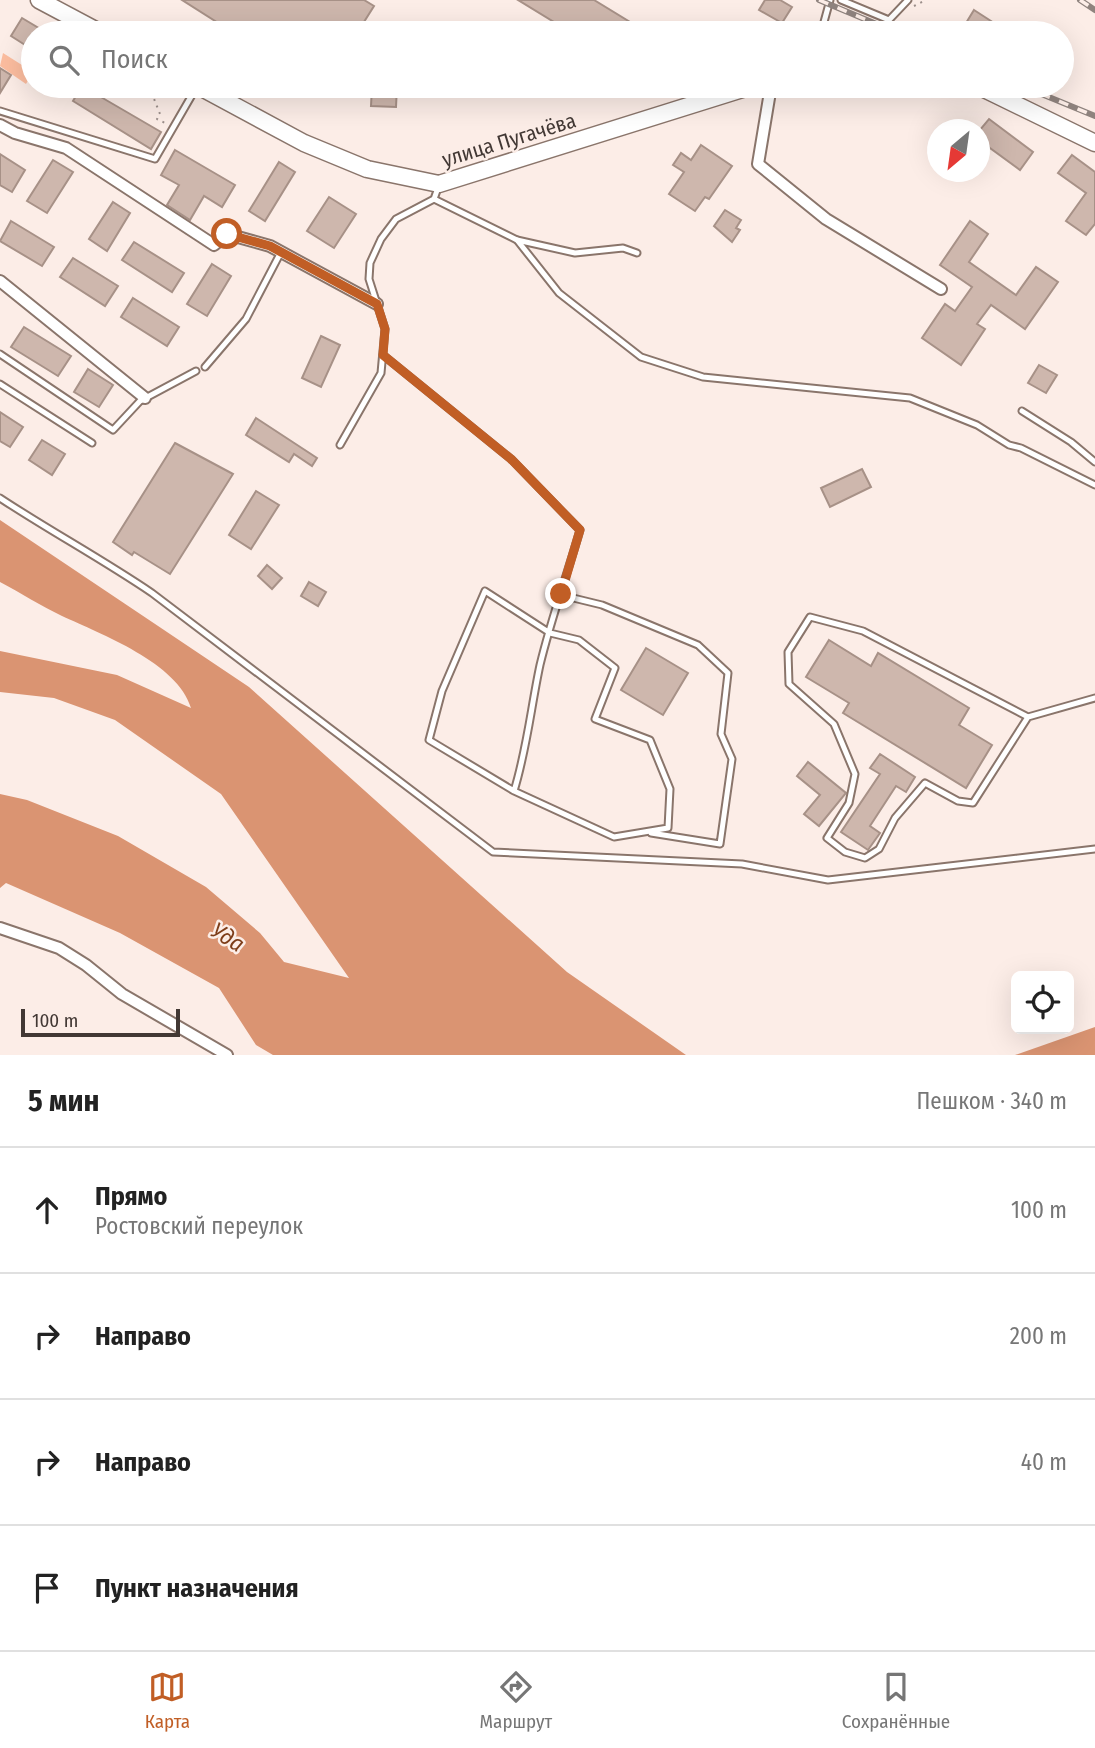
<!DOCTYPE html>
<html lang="ru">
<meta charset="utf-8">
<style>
:root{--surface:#fff;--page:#f2f2f2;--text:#222;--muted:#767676;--line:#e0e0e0;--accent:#c15e25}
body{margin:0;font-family:"Fira Sans Condensed",sans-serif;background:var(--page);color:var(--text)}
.controls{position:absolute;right:21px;bottom:21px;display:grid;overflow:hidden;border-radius:10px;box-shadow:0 7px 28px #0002}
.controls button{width:63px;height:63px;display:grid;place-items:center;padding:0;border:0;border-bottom:2px solid var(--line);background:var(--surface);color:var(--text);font:35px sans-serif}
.compass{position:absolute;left:927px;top:119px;width:63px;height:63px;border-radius:50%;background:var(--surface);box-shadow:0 7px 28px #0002;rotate:209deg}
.scale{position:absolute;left:21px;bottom:18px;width:159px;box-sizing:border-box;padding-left:7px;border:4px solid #423834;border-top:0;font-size:19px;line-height:24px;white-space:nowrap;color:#423834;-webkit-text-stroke:5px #fcede7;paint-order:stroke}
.stop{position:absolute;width:21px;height:21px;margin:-16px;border:5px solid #c15e25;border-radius:50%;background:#fff}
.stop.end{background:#c15e25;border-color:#fff;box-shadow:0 2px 7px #0008}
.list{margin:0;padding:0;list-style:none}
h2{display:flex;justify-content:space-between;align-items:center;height:91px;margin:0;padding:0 28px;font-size:30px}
h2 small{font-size:23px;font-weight:400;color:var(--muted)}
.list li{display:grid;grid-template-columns:46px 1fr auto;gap:21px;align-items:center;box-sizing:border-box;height:126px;padding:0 28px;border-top:2px solid var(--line)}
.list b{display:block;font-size:26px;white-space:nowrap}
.list p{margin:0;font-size:23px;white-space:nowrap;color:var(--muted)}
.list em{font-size:23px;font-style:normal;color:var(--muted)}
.icon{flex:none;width:38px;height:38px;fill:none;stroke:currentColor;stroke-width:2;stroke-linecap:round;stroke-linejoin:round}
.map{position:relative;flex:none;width:1095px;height:1055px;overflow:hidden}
.search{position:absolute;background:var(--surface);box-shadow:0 7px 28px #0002;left:21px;right:21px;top:21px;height:77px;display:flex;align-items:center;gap:18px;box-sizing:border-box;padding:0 24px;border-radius:38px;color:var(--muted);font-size:26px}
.sheet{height:595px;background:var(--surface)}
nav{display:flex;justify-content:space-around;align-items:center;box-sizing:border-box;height:98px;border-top:2px solid var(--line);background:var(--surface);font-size:19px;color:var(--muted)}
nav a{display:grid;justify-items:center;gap:4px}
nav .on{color:var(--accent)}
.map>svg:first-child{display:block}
.green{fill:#fcbd9f}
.water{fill:#da9472}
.building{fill:#ceb7ad;stroke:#a79187;stroke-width:2}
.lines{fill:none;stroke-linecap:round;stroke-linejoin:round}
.lane-casing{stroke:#8a756b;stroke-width:9}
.street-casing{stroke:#8a756b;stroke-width:14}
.secondary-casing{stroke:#8a756b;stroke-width:19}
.path{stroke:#9c8f8b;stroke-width:2;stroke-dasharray:2 5;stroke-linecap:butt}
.lane{stroke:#fff;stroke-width:5}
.street{stroke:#fff;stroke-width:10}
.secondary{stroke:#fff;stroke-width:16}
.rail-casing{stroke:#8f837e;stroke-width:6}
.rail{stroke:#fcede7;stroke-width:3.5;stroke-dasharray:10;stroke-linecap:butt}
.route{stroke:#c15e25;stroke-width:9}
.labels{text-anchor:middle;stroke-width:5;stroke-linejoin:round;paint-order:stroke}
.street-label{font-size:21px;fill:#423834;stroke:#fcede7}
.water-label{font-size:23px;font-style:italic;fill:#7e3d19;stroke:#fcede7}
</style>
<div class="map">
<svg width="1095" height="1055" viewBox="0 0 1095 1055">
<rect width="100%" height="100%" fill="#fcede7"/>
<!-- green -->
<polygon class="green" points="3,53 33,72 26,84 0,66"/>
<!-- water -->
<g class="water">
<path d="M0 520 249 687 567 972 686 1055H273L256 1045 219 988 120 933 6 883 0 888V794L27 800 118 836 206 887 260 933 284 962 349 978 221 794 115 720 54 698 0 692V651L117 675 191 708C178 663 101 634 62 616 41 606 21 593 0 582Z"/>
<polygon points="1095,1027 1095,1055 1015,1055"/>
</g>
<!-- building -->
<g class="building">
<polygon points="182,0 364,0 374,6 357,33 234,33"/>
<polygon points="518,0 594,0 648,33 572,33"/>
<polygon points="765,0 780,0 792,7 782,23 759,10"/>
<polygon points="974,10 994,23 987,33 966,23"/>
<polygon points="22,18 47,33 33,33 33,50 11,36"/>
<polygon points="0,68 11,75 0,93"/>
<polygon points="82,86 161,132 151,149 73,101"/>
<polygon points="372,86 397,86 396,107 371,106"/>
<polygon points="989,119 1033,152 1020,170 979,140 979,131"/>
<polygon points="701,145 732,166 709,199 705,197 695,211 669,194 684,172 673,165 681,153 691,160"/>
<polygon points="175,150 235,185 222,207 204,196 190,220 167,205 179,185 161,175"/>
<polygon points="0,154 25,170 12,192 0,185"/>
<polygon points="1072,155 1095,172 1095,224 1086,235 1066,221 1086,193 1058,173"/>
<polygon points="53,160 73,172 47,213 27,201"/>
<polygon points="279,162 295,172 265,221 249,211"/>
<polygon points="329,197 356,214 334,248 307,231"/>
<polygon points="113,202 130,213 107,251 89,239"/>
<polygon points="725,210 741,220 736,228 740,230 732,242 714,226"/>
<polygon points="11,221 54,247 42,266 0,241"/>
<polygon points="970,221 988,234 969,262 1016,295 1036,267 1058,282 1025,329 991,305 977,324 985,329 961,365 922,338 945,304 955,311 972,287 940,265"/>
<polygon points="134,242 184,273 172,292 122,260"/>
<polygon points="73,258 118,286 105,306 60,277"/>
<polygon points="212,264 231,276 207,316 187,304"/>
<polygon points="133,298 179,327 167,346 121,317"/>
<polygon points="24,327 71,356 58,376 11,347"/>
<polygon points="321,336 340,345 321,387 302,378"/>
<polygon points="1039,365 1057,375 1046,393 1028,383"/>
<polygon points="88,369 113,385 99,407 74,392"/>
<polygon points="0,412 23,427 10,447 0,441"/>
<polygon points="256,418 317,458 312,466 294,454 289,462 246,435"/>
<polygon points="42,440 65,454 52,475 29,460"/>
<polygon points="175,443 233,474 170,574 134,552 132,555 113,542"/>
<polygon points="862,469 871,487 830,507 821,488"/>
<polygon points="256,491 279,505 251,549 229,535"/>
<polygon points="267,565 282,578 272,589 258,576"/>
<polygon points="309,582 326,592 318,606 301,596"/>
<polygon points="829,640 871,666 878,653 969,708 959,725 992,745 966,788 843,713 849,703 806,677"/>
<polygon points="646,648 688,673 663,715 621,690"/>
<polygon points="880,754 915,777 906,792 896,786 870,826 880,833 868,850 841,832 880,774 870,768"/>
<polygon points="808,762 846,793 819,826 804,814 820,795 797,776"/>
</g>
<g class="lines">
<!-- lane casing -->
<g class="lane-casing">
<g id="lane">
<polyline points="841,0 889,20 908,0"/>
<polyline points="821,33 830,0"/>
<polyline points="0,111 155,159 192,95"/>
<polyline points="434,199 517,240 559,293 641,357 703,377 910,398 977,425 1009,445 1021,448 1095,485"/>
<polyline points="517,240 575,253 623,248 637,253"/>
<polyline points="0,354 113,430 140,401 196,371"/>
<path d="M383 355 511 459 580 530C567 575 551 619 540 665 531 707 527 749 514 791L614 837 668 828 670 789 650 740 595 719 615 668 579 640 550 633 485 591 442 691 429 740 514 791"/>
<polyline points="205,367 246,319 281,252"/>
<polyline points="0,384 92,443"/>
<polyline points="1022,411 1071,442 1095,462"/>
<polyline points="340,445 381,373 385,329 369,279 370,263 381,239 396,219 434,199 439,185"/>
<path d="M0 498C50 531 102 559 152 593L493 852 742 864 828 880 1095 849"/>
<polyline points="561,595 602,605 698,645 728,673 721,734 732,759 720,844 651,833"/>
<polyline points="1028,717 863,631 810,617 788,652 789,684 834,724 855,774 849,803 827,838 845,852 865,858 879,849 895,818 925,783 958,801 973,803 1028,717 1095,698"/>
</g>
</g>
<!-- street casing -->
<g class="street-casing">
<g id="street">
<polyline points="771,86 758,164 826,219 941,289"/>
<polyline points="0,125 15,133 66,148 214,245 227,234 270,246 377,304"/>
<polyline points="0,281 145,398"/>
<polyline points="0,928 59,948 86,965 122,994 227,1055"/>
</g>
</g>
<!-- secondary casing -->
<g class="secondary-casing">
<g id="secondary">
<polyline points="39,0 101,33"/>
<polyline points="198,86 304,143 367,169 439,184 752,86"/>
<polyline points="978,86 1095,143"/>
</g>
</g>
<!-- path -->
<g class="path">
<polyline points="914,6 926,0"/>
<polyline points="881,33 889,28"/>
<polyline points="149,86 160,114 157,119 165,123"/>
</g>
<!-- lane -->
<use href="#lane" class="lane"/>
<!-- street -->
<use href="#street" class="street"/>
<!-- secondary -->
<use href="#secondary" class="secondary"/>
<!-- rail casing -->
<g class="rail-casing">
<g id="rail">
<polyline points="819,0 898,33"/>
<polyline points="1080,0 1095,10"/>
<polyline points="1022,86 1095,116"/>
</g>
</g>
<!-- rail -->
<use href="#rail" class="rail"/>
</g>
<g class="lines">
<!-- route -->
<polyline class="route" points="227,234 270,246 377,304 385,329 383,355 511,459 580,530 561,594"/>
</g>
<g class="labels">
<!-- street labels -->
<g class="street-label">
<text transform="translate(509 140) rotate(-17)" y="7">улица Пугачёва</text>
</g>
<!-- water labels -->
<g class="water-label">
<text transform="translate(228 937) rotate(32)" y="8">Уда</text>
</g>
</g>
</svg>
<div class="controls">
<button><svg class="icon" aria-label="locate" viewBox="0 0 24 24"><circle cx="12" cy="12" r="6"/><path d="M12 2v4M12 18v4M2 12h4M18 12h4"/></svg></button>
</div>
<svg class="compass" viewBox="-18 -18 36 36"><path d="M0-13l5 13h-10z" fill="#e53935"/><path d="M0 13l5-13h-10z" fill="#767676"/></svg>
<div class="scale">100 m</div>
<div class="stop" style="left:227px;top:234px"></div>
<div class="stop end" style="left:561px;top:594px"></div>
<div class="search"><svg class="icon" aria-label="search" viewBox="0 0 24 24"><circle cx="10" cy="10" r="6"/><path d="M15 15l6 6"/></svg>Поиск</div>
</div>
<section class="sheet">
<h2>5 мин<small>Пешком · 340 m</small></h2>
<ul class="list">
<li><svg class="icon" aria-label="ahead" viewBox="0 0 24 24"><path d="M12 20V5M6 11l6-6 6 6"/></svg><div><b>Прямо</b><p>Ростовский переулок</p></div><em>100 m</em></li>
<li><svg class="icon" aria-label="right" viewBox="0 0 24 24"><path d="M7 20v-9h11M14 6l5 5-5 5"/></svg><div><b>Направо</b></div><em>200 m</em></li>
<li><svg class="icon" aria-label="right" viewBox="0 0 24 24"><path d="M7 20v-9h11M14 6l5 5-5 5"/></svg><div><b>Направо</b></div><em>40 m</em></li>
<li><svg class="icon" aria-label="arrive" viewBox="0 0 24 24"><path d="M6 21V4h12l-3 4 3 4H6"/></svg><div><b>Пункт назначения</b></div></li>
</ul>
</section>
<nav>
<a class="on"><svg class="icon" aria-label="map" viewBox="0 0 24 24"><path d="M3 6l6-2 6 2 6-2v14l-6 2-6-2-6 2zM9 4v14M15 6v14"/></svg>Карта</a>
<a><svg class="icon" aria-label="directions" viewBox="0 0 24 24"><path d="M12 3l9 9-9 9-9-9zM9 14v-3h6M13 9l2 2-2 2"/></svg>Маршрут</a>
<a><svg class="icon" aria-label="saved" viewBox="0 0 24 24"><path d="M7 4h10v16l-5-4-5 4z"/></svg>Сохранённые</a>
</nav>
